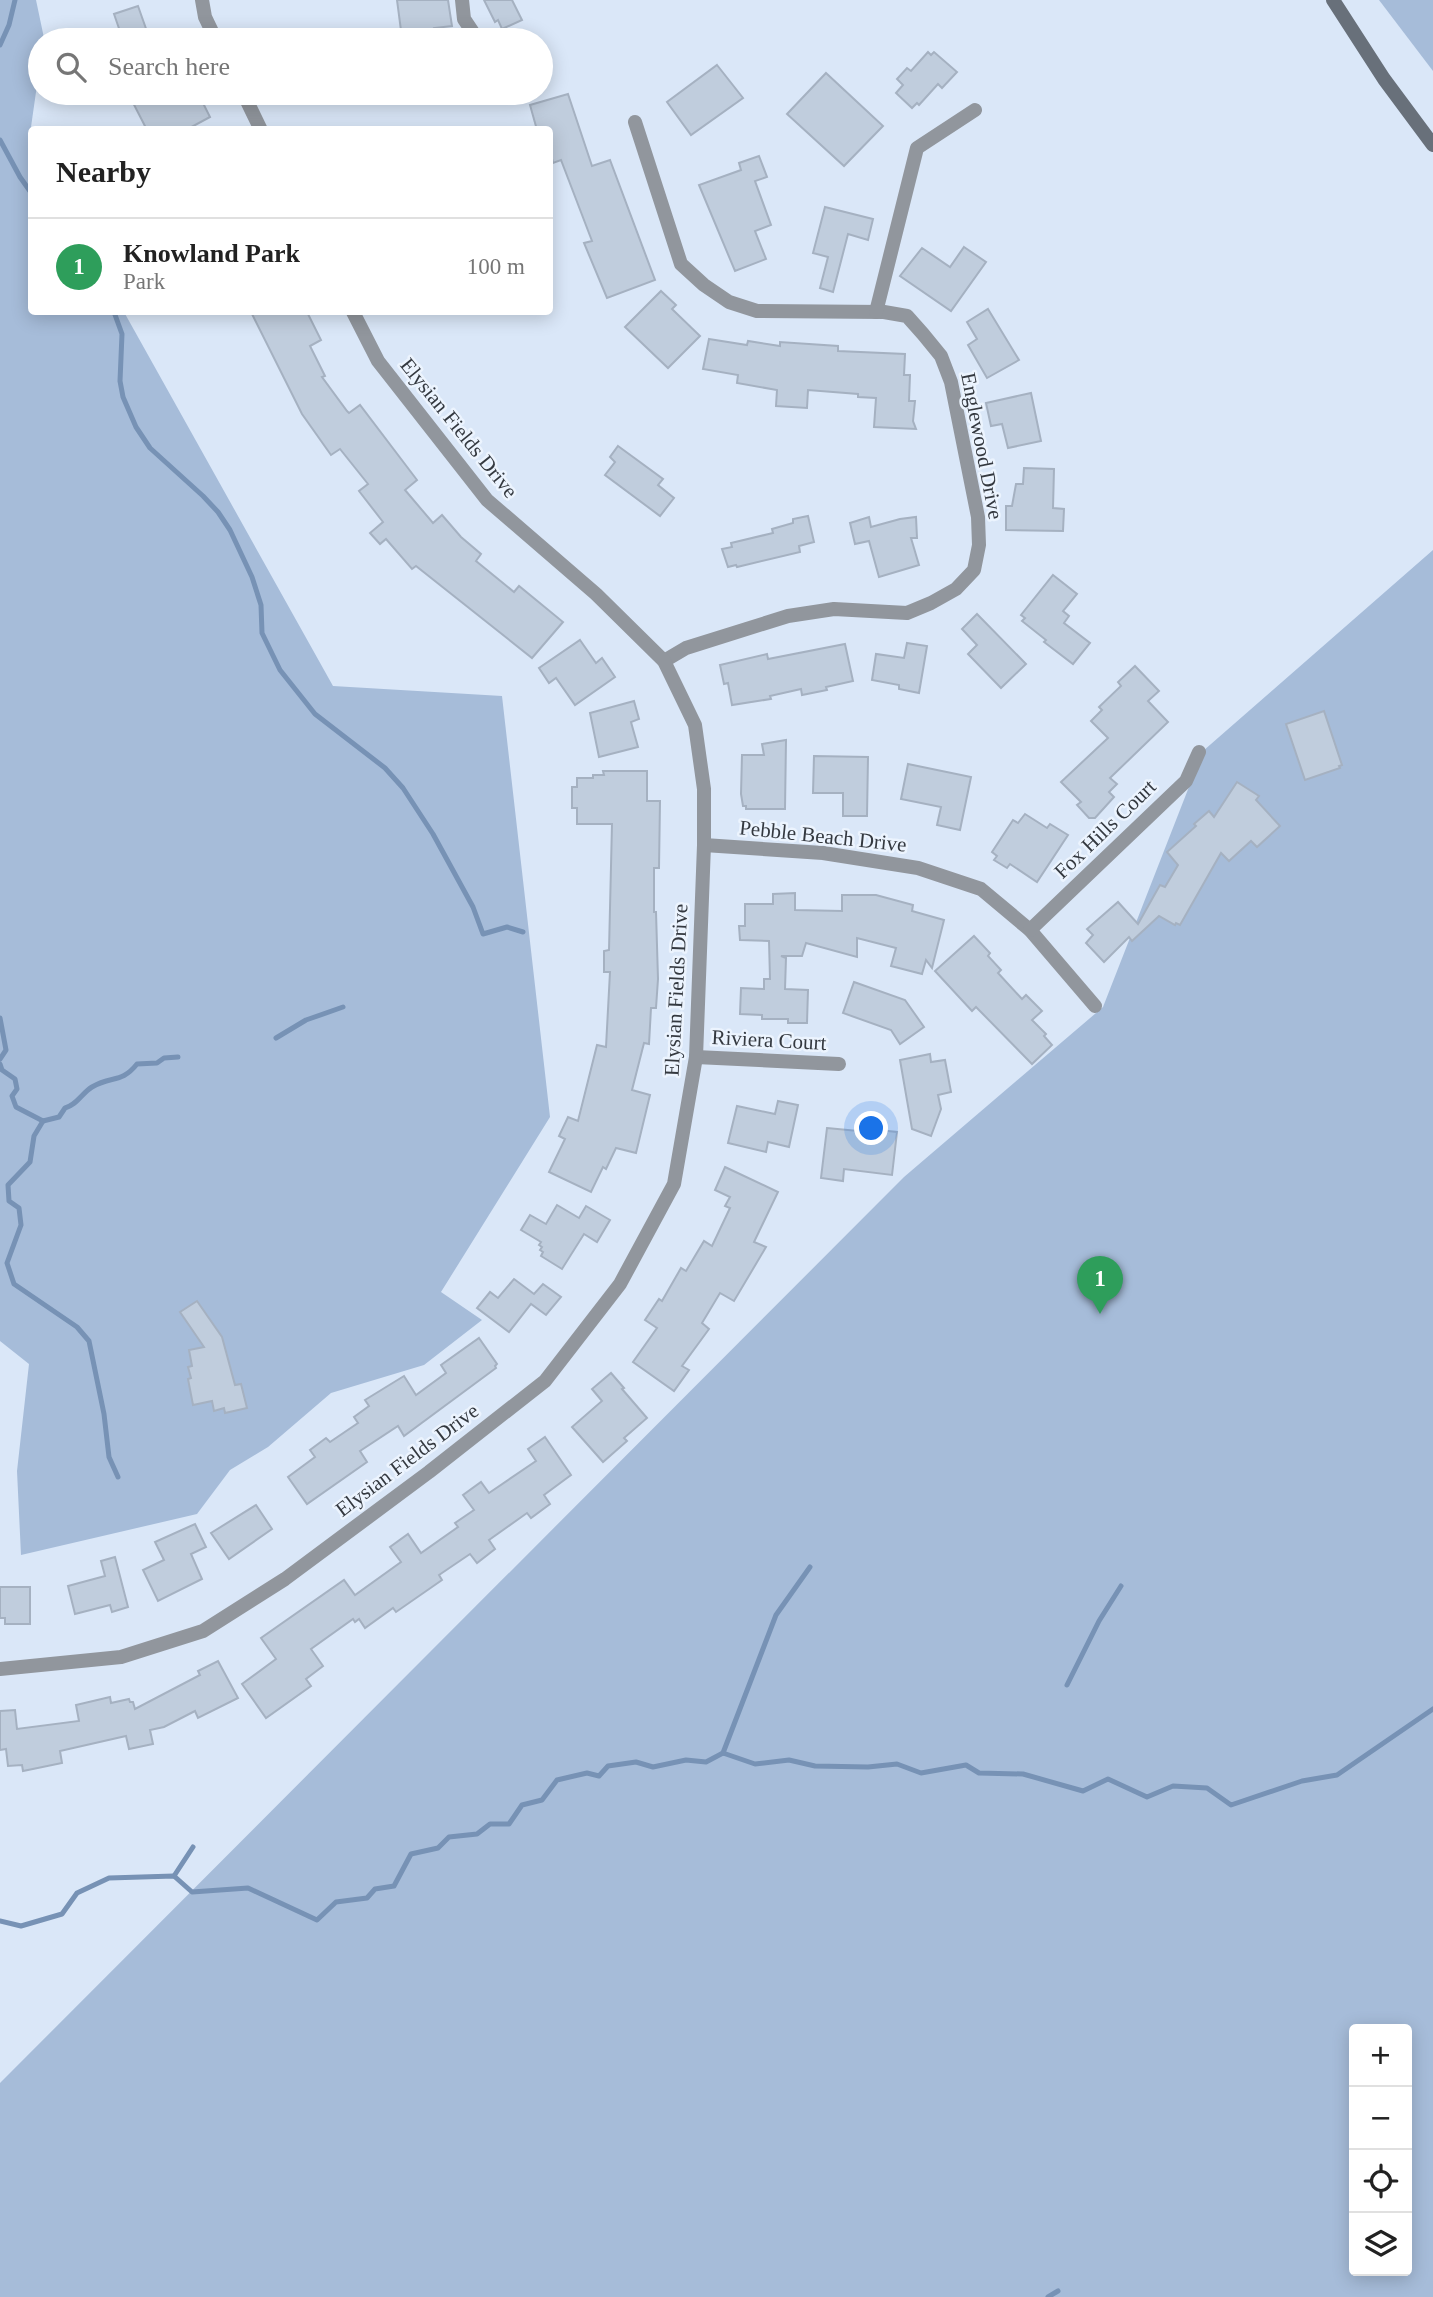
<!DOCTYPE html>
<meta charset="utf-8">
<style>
:root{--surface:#fff;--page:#f6f6f6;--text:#222;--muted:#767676;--line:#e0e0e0;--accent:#0b8043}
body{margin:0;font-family:"Times New Roman",serif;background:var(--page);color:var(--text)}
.controls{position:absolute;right:21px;bottom:21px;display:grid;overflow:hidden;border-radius:7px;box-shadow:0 4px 18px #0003}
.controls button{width:63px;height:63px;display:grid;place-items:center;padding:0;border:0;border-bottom:2px solid var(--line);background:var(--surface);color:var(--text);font:35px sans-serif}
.you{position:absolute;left:872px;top:1129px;width:24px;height:24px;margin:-18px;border:5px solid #fff;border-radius:50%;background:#1a73e8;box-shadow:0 0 0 10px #1a73e833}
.badge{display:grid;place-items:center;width:46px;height:46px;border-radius:50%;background:var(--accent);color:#fff;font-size:23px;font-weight:700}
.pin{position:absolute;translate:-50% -58px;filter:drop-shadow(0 2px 4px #0008)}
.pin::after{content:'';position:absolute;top:37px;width:24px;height:21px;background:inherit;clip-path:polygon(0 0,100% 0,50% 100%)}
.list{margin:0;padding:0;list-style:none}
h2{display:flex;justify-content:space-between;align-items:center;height:91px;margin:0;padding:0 28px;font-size:30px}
h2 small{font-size:23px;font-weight:400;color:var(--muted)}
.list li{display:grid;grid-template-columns:46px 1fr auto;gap:21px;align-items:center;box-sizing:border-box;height:98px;padding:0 28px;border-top:2px solid var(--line)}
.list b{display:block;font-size:26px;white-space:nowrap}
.list p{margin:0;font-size:23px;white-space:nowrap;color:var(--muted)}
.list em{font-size:23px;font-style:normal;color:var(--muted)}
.icon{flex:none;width:38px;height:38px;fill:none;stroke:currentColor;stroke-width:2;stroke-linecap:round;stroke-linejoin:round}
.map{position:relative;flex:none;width:1433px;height:2297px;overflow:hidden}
.search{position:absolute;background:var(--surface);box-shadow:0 4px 18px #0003;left:28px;top:28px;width:525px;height:77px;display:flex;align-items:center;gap:18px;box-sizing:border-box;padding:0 24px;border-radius:38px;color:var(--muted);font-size:26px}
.panel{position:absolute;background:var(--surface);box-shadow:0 4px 18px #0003;left:28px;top:126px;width:525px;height:189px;border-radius:7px}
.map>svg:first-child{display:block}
.green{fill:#a6bcd9;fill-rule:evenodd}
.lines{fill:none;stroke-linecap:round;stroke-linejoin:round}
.stream{stroke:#7792b5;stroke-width:5}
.building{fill:#c0cddd;stroke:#a5b1c1;stroke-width:2}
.street{stroke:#91969d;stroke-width:14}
.secondary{stroke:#68707a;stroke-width:14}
.labels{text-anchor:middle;stroke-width:5;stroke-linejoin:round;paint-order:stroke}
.street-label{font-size:21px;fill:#343940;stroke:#ecf4fe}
</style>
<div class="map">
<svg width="1433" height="2297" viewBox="0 0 1433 2297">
<rect width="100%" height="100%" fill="#dae7f8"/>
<!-- green -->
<g class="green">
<polygon points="0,0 36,0 44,38 44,40 40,40 40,64 29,141 32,147 32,312 124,312 333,686 502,696 550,1117 441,1292 482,1320 424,1365 331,1393 268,1447 230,1470 197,1514 21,1555 17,1471 29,1364 0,1341"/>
<polygon points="1379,0 1433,0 1433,71"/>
<path d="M1433 550V2297H0V2083L904 1177 1103 1007 1203 751ZM1354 2029H1407V2271H1354Z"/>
</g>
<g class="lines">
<!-- stream -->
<g class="stream">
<polyline points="0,45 9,25 15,0"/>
<polyline points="0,140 20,177 32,194"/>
<polyline points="114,312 122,334 120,381 123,397 136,427 150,448 203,496 218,512 230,530 252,577 261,605 262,633 280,670 315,714 385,768 403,788 433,834 473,907 483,934 507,927 523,932"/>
<polyline points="0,1018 6,1050 0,1059"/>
<polyline points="276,1038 306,1020 343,1007"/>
<path d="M0 1064 2 1070 15 1079 17 1089 12 1096 16 1107 43 1121 59 1117 65 1108C77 1105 82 1093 92 1087 112 1075 121 1084 137 1064L157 1063 164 1058 178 1057"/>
<polyline points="43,1121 34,1136 30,1162 8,1185 9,1201 19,1208 21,1225 7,1263 14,1284 77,1327 89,1341 104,1414 109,1457 118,1477"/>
<polyline points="1067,1685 1099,1621 1121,1586"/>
<polyline points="723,1753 755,1764 789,1760 815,1766 868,1767 897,1764 921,1773 966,1765 979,1773 1023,1774 1083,1791 1108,1779 1147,1797 1173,1786 1207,1788 1231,1805 1302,1781 1337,1775 1433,1709"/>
<polyline points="723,1753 776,1615 810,1567"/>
<polyline points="174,1876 193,1847"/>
<polyline points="0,1921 21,1926 62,1914 77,1893 109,1878 174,1876 192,1892 248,1888 317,1920 336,1902 367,1898 375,1889 394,1886 411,1854 438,1848 449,1837 477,1834 490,1824 509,1824 522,1805 542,1800 557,1780 587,1773 599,1776 608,1766 636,1762 653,1767 686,1760 706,1762 723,1753"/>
<polyline points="1048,2297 1058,2291"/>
</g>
</g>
<!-- building -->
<g class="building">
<polygon points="397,0 448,0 452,26 434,28 435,33 402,38"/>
<polygon points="484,0 512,0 522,20 502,29 498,20 495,22"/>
<polygon points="138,6 150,40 123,40 114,14"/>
<polygon points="928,52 931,55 934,52 957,72 942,88 938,84 919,105 917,103 912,108 896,93 903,85 897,79 907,68 911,71"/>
<polygon points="717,65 743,98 691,135 667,102"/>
<polygon points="826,73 883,126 844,166 787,114"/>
<polygon points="128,93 198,93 210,117 186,130 147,130"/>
<polygon points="568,94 592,166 610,160 655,280 607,298 584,243 592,241 561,160 553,163 550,150 550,130 537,130 530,105"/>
<polygon points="759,156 767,177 755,181 771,225 755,231 766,259 735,271 699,185 741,170 739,163"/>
<polygon points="825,207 873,219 868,240 848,234 833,292 820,288 828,257 813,253"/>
<polygon points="964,247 986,262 951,311 900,276 922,248 950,267"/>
<polygon points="661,291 676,305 672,309 700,336 668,368 625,327"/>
<polygon points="988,309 1019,360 987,378 968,345 977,339 967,322"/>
<polygon points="251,312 307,312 321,340 310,346 325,376 322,377 347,411 349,413 360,405 417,480 405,490 433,523 442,515 461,537 481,554 476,561 514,592 519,586 563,622 532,658 416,566 412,569 386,539 380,544 370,533 383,522 359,491 368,484 340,449 331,455 302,414"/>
<polygon points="709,339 747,345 748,341 780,346 780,342 838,346 838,351 905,354 904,375 910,375 909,401 915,401 913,421 916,429 874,427 876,398 858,397 858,394 808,390 807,408 776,406 777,390 737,383 738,375 703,369"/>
<polygon points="1031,393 1041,441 1008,448 1002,424 991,426 986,403"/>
<polygon points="618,446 663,479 658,485 674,498 660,516 605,475 615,462 610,457"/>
<polygon points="1024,468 1054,469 1053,508 1064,509 1063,531 1006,530 1006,506 1012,506 1016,484 1023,484"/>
<polygon points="808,516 814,542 799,546 800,552 737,567 736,565 728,567 722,549 732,547 731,543 773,533 772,529 793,523 793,519"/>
<polygon points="869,517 871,527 900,519 916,517 917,538 911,538 919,565 879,577 869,541 855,544 850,523"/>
<polygon points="1053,575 1077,594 1063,611 1069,616 1064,623 1090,643 1073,664 1044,642 1046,640 1022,621 1025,618 1021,615"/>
<polygon points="977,614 1026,664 1001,688 968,654 977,645 962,629"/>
<polygon points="580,640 596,663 602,658 615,677 575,705 556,678 549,683 539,668"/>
<polygon points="907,643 927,646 919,693 899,689 899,685 872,680 876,654 904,658"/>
<polygon points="845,644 853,681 826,687 827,690 802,695 801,689 770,696 771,699 732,705 728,683 724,684 720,665 767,654 768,659"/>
<polygon points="1135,666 1159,691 1148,701 1168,722 1110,778 1117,784 1109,792 1114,797 1095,818 1089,818 1077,805 1081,802 1061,782 1108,738 1091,721 1102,710 1099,707 1121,686 1118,682"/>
<polygon points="634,701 639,719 631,722 638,747 599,757 590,713"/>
<polygon points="1324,711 1342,765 1339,766 1340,768 1305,780 1286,724"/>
<polygon points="786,740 785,809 746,809 746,806 743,806 741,794 742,755 764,755 762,744"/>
<polygon points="814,756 868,757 867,816 843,816 843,793 813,793"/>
<polygon points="908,764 971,777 960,830 937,825 941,807 901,799"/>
<polygon points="603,771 647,771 647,801 660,801 659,868 654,868 654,912 656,912 658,979 656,1008 651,1008 649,1044 644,1043 632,1090 650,1095 636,1153 616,1148 606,1169 603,1167 591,1192 549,1172 565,1139 559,1136 568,1117 578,1121 597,1045 606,1047 610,972 604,972 604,951 609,950 612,824 577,824 577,808 572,808 572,787 577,787 577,778 593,778 593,775 604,775"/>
<polygon points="1237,782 1259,796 1256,800 1280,826 1257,847 1251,841 1229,861 1221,853 1180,925 1176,923 1175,925 1159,916 1132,941 1129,937 1104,962 1086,943 1093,935 1087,929 1118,902 1138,924 1160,885 1165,887 1178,865 1167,852 1196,826 1194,824 1209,811 1214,817"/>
<polygon points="1025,814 1047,828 1050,824 1068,835 1037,882 1010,864 1007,868 994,860 997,856 992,852 1013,820 1018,823"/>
<polygon points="795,893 795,910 842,911 842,895 876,895 913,905 912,911 944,920 932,968 926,960 922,974 891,966 896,948 857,938 857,957 806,943 802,956 781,956 786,958 785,989 808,990 807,1023 788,1023 788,1019 762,1019 762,1015 740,1014 741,988 764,989 764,979 770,979 769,941 740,940 739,926 745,926 745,904 773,904 773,894"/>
<polygon points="974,936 990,953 988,956 1001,970 998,973 1022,999 1026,995 1042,1011 1032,1020 1046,1034 1044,1036 1052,1045 1032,1064 976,1007 972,1011 935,971"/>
<polygon points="854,982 905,1000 924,1027 900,1044 891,1030 843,1013"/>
<polygon points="930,1054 931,1062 945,1060 951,1092 938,1095 941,1109 931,1136 912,1129 900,1060"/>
<polygon points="778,1101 798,1105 789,1147 768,1142 766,1152 728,1143 737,1106 775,1114"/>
<polygon points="827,1128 858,1131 859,1128 897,1132 892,1175 844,1169 843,1181 821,1178"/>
<polygon points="725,1167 778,1192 754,1242 766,1247 734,1301 720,1293 702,1323 709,1329 682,1366 689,1370 674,1391 633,1362 657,1328 645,1320 659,1299 662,1301 681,1268 686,1271 704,1241 712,1246 730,1208 725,1206 730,1197 715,1190"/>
<polygon points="557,1205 579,1218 586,1206 610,1220 597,1242 584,1234 562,1269 541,1256 543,1252 540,1250 542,1247 539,1245 541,1242 521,1230 530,1215 546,1224"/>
<polygon points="514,1279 534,1294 543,1284 561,1297 546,1315 531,1304 509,1332 477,1308 490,1292 498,1298"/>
<polygon points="197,1301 222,1337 235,1385 241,1384 247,1408 225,1413 224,1408 214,1411 212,1401 193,1405 188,1379 191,1378 188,1367 192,1366 189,1350 204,1347 180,1312"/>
<polygon points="479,1338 497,1364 495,1366 496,1368 404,1436 398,1426 360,1451 367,1462 307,1504 288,1477 315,1457 310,1450 326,1438 330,1442 358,1423 354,1417 369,1406 365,1400 404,1376 416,1395 446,1373 441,1365"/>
<polygon points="611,1373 624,1388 622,1389 647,1418 624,1438 627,1441 603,1462 572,1427 602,1401 592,1389"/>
<polygon points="545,1437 571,1475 544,1495 550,1504 531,1518 527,1513 489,1540 495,1549 477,1563 470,1554 439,1575 442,1580 396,1612 393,1608 365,1628 359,1619 355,1622 353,1619 311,1649 323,1666 306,1679 311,1686 266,1718 242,1684 276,1659 261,1638 344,1580 355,1595 401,1562 390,1547 408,1534 421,1553 458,1527 455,1523 474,1510 463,1495 481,1482 489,1493 536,1461 528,1449"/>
<polygon points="256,1505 272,1529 229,1559 211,1533"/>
<polygon points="195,1524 206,1547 191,1554 202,1579 158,1601 143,1570 164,1560 155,1542"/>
<polygon points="115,1557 128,1607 112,1612 110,1605 75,1614 68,1586 105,1576 101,1561"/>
<polygon points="0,1587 30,1587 30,1624 5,1624 5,1618 0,1618"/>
<polygon points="218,1661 238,1698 198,1718 195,1711 164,1727 150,1730 153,1744 129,1749 126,1736 60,1751 62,1763 23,1771 22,1765 8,1766 6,1749 0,1750 0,1711 15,1710 17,1729 79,1721 76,1705 110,1697 111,1703 129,1699 130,1702 133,1702 135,1709 200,1675 198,1671"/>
</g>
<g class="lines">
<!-- street -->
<g class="street">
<polyline points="202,0 205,17 216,40"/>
<polyline points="462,0 464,19 478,40"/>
<polyline points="243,93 261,130"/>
<polyline points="635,122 681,264 704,285 729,302 757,311 884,312 907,316 923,334 941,356 951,382 978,517 979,545 974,570 956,589 931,603 907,613 834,609 788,616 686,648 664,661"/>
<polyline points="876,312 917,148 975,110"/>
<polyline points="704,845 823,853 918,868 981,889 1030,930 1095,1006"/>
<polyline points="1030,930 1186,781 1199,752"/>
<polyline points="696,1057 839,1064"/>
<polyline points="0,1669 121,1657 203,1631 285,1579 429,1472 545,1381 620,1284 674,1184 696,1057 704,845 704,789 695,725 664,661 596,594 487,500 378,361 353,312"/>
</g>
<!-- secondary -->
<polyline class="secondary" points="1333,0 1384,79 1433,145"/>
</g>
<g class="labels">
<!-- street labels -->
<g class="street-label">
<text transform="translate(459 428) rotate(51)" y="7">Elysian Fields Drive</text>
<text transform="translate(982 446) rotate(79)" y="7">Englewood Drive</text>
<text transform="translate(1105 829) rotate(-44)" y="7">Fox Hills Court</text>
<text transform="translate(823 836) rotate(6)" y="7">Pebble Beach Drive</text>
<text transform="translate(676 990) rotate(-87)" y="7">Elysian Fields Drive</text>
<text transform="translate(769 1040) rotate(3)" y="7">Riviera Court</text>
<text transform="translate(407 1460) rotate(-37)" y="7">Elysian Fields Drive</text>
</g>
</g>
</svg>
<div class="controls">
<button>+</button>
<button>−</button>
<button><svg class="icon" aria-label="locate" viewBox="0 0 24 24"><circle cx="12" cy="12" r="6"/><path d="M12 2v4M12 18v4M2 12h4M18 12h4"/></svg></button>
<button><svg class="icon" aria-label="layers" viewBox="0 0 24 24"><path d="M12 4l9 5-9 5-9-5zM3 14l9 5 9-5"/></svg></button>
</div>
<div class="you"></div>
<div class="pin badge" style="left:1100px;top:1314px;background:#2e9e5b">1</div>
<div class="search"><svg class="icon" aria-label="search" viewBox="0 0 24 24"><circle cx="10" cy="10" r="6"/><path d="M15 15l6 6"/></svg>Search here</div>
<section class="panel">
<h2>Nearby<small></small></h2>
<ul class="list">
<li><span class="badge" style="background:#2e9e5b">1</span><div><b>Knowland Park</b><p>Park</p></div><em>100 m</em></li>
</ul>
</section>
</div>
